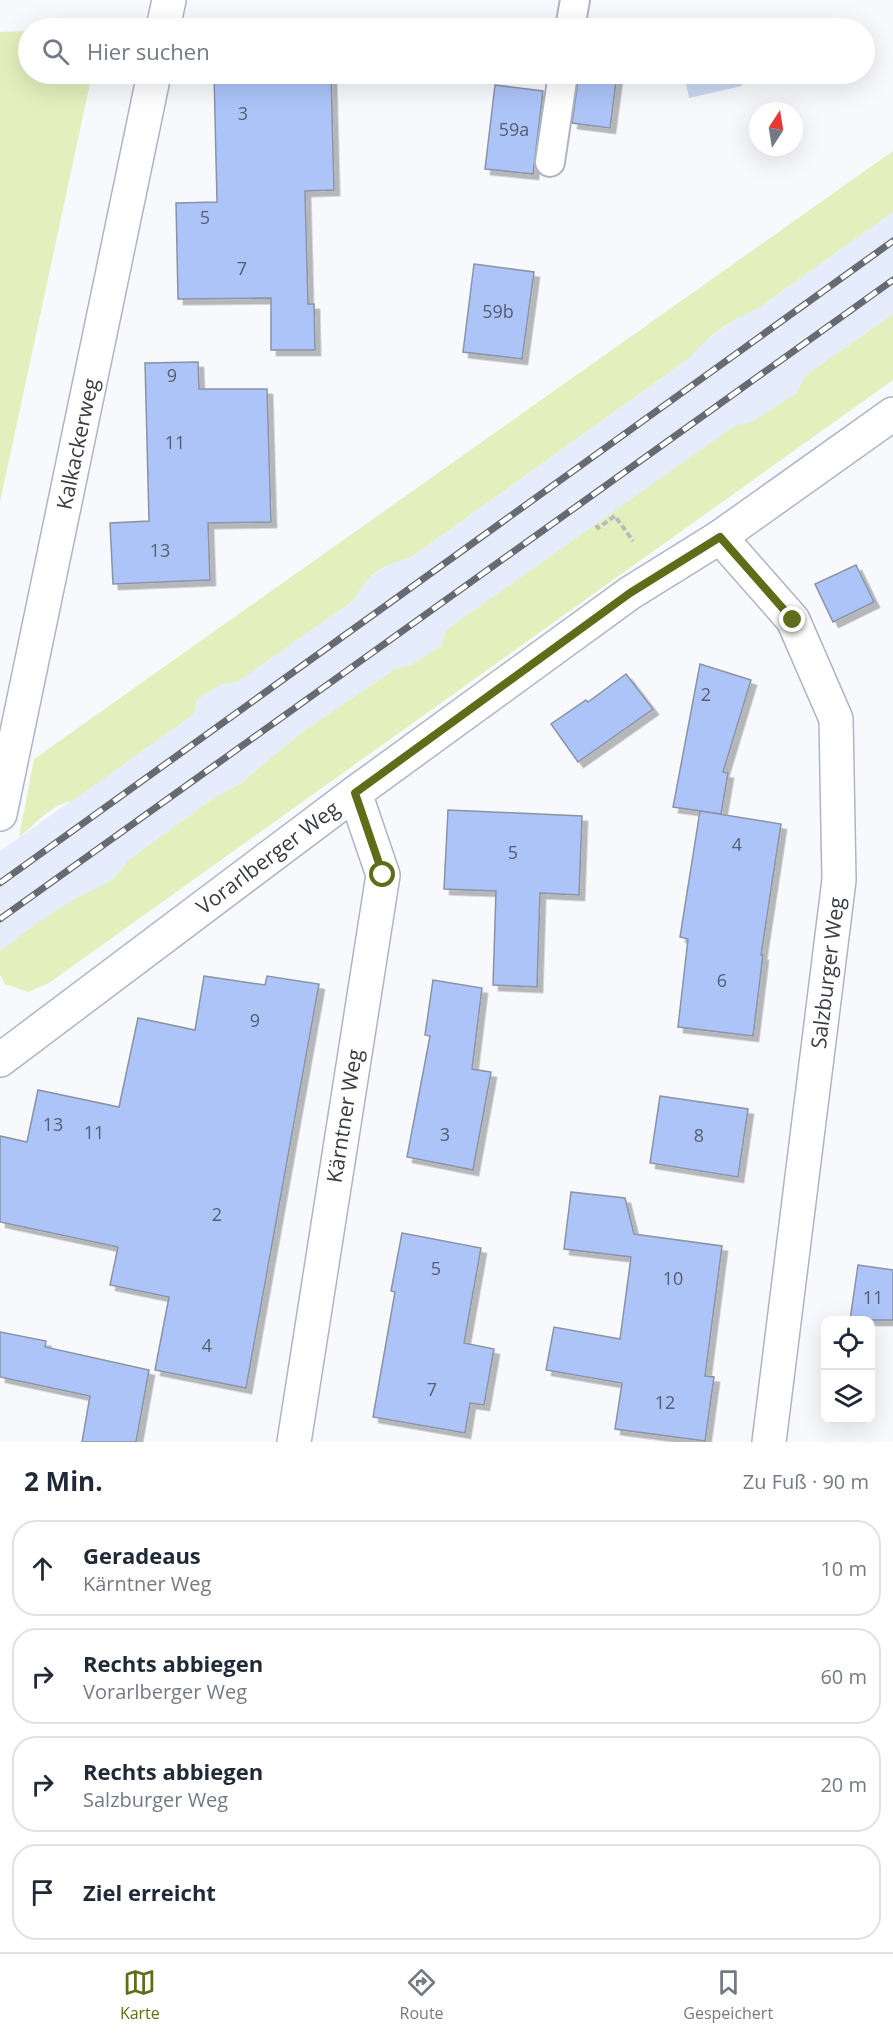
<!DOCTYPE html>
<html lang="de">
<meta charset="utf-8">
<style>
:root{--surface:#fff;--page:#f2f2f3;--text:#1f2937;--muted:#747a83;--line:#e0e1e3;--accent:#5e6d17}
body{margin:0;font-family:"Open Sans",sans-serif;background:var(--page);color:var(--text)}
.controls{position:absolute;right:18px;bottom:18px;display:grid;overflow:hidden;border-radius:12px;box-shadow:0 6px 24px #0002}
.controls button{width:54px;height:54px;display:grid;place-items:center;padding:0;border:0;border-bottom:2px solid var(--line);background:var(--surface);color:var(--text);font:30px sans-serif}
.compass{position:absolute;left:749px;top:102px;width:54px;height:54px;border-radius:50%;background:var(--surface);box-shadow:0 6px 24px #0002;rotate:12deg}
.stop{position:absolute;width:18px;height:18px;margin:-14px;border:4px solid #5e6d17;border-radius:50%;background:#fff}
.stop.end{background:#5e6d17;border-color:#fff;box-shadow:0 2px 6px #0008}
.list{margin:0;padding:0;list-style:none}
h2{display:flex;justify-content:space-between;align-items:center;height:78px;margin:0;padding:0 24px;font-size:26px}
h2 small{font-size:20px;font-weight:400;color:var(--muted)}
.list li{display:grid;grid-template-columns:39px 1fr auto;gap:18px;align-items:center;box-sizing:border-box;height:96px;margin:0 12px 12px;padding:0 12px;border:2px solid var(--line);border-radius:24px}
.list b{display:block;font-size:22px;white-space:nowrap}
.list p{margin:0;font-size:20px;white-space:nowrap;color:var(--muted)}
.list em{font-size:20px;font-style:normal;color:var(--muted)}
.icon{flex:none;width:33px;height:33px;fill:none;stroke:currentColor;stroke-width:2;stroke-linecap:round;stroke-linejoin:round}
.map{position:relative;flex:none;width:893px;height:1442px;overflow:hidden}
.search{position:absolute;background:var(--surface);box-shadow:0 6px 24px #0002;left:18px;right:18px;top:18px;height:66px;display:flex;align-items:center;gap:15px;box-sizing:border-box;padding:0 21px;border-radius:33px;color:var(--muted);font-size:22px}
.sheet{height:510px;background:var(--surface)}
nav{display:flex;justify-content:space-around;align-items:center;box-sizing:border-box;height:84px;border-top:2px solid var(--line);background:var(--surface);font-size:16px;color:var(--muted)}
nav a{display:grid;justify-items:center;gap:3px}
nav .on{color:var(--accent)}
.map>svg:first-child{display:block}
.built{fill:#e5ecfb}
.green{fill:#e3efbd}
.water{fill:#ccd8f3}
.building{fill:#acc4f8;stroke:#8b93a3;stroke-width:1.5;filter:url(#shadow)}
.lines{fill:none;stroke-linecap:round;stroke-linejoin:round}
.lane-casing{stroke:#adb5c5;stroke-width:32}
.street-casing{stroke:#adb5c5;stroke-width:36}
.path{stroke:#b9bbc0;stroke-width:4;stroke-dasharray:6 3;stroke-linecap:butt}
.lane{stroke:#fff;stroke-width:28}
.street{stroke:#fff;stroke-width:33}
.rail-casing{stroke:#686a71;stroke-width:7}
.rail{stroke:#fff;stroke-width:4.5;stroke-dasharray:14;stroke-linecap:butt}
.route{stroke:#5e6d17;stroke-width:8}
.labels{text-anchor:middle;stroke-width:6;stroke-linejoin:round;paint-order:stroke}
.number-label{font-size:18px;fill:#565e70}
.street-label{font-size:21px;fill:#393c43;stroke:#fff}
</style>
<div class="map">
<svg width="893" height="1442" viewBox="0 0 893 1442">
<defs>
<filter id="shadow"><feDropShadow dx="5.5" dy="5.5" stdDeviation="0" flood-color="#0004"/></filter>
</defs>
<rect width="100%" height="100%" fill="#f7f9fd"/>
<!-- built -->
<polygon class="built" points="893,212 893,314 805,376 797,393 750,423 736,426 446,630 442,645 411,665 395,669 301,733 241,783 211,800 127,861 121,874 89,894 73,900 0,951 0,851 194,714 197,700 221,684 237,681 354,600 363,583 390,562 410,558 688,359 701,344 743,314 757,309"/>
<!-- green -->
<g class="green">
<polygon points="28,31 28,74 92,74 0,502 0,32"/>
<path d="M893 151V212L757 309C731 319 706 338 688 359L410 558C382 564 367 575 354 600L237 682 221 684 197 700 194 714 72 801C48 806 38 823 19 837L34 759Z"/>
<path d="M893 314V380L49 983 28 992 5 984 0 975V951C24 934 47 915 73 900 94 888 116 884 127 861L211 800 241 783 301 733 395 669 411 665 442 645 446 630 736 425 750 423 797 393 805 376Z"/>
</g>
<!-- water -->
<polygon class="water" points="684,74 739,74 742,86 689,98"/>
<!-- building -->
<g class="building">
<polygon points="214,74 331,74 334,190 305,191 308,304 314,304 315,350 271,350 271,298 178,299 176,203 217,202"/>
<polygon points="579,74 617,74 610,128 572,123"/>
<polygon points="495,85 543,91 533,174 485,169"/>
<polygon points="474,264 534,272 522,359 463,352"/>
<polygon points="198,362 199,389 267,389 271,522 208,523 210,580 113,584 110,523 149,521 145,363"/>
<polygon points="856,565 874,602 833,622 815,584"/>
<polygon points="700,664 751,680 723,772 728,773 721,814 673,807"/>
<polygon points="626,674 653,709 578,762 551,724 586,700 588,702"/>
<polygon points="448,810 582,816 579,895 540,893 537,987 493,985 496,891 444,889"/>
<polygon points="700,811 781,824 761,955 763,955 753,1036 678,1027 688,939 680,937"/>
<polygon points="204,976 265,985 267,976 319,984 246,1388 155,1370 169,1297 110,1285 118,1247 0,1222 0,1136 27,1142 38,1090 119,1107 138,1018 195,1030"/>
<polygon points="433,980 482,988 472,1069 491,1072 473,1170 407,1157 430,1036 425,1035"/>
<polygon points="660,1096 748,1109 738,1177 650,1163"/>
<polygon points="571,1192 625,1198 634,1234 722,1246 705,1376 714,1377 705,1441 615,1429 622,1383 546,1370 554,1327 620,1339 631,1257 564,1249"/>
<polygon points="402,1233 481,1248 464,1343 494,1349 484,1405 470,1403 465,1433 373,1417 395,1292 391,1291"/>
<polygon points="858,1265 893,1270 893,1320 850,1320"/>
<polygon points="0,1332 46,1341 45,1347 149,1370 136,1442 82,1442 90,1396 0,1377"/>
</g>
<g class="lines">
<!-- lane casing -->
<g class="lane-casing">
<g id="lane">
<polyline points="570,28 575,0"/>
<polyline points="550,162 563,74"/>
</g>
</g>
<!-- street casing -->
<g class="street-casing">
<g id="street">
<polyline points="163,28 169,0"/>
<polyline points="720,537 793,620 836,719 839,880 769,1442"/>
<polyline points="0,814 154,74"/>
<polyline points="0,1060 355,793 630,593 720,537 893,414"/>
<polyline points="294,1442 383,875 355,793"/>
</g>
</g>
<!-- path -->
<polyline class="path" points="596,525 598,528 615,516 633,541"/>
<!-- lane -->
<use href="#lane" class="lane"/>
<!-- street -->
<use href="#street" class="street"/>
<!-- rail casing -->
<g class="rail-casing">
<g id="rail">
<polyline points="0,883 893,241"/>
<polyline points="0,919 893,280"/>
</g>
</g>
<!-- rail -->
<use href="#rail" class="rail"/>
</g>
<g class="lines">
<!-- route -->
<polyline class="route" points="383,875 355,793 630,593 720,537 793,620"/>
</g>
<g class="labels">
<!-- number labels -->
<g class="number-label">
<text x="243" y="120">3</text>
<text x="514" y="136">59a</text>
<text x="205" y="224">5</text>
<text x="242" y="275">7</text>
<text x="498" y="318">59b</text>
<text x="172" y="382">9</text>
<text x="175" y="449">11</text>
<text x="160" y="557">13</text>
<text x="706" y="701">2</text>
<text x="737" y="851">4</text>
<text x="513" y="859">5</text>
<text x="722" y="987">6</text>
<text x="255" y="1027">9</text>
<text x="53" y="1131">13</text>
<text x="94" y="1139">11</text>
<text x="445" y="1141">3</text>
<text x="699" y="1142">8</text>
<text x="217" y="1221">2</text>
<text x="436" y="1275">5</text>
<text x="673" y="1285">10</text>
<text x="873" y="1304">11</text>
<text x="207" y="1352">4</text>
<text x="432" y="1396">7</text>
<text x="665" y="1409">12</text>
</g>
<!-- street labels -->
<g class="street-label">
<text transform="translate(78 444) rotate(-78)" y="7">Kalkackerweg</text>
<text transform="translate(268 858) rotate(-37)" y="7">Vorarlberger Weg</text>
<text transform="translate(828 973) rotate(-83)" y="7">Salzburger Weg</text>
<text transform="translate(345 1116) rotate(-81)" y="7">Kärntner Weg</text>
</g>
</g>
</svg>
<div class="controls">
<button><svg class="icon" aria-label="locate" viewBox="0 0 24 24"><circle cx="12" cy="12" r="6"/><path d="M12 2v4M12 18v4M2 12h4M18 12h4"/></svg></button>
<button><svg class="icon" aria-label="layers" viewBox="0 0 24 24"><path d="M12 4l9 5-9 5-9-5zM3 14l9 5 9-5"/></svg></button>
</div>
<svg class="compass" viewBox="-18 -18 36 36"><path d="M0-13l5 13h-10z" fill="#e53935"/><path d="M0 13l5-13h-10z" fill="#747a83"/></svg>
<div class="stop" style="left:383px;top:875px"></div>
<div class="stop end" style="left:793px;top:620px"></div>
<div class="search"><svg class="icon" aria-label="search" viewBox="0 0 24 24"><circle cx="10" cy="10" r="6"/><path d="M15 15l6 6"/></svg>Hier suchen</div>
</div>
<section class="sheet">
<h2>2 Min.<small>Zu Fuß · 90 m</small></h2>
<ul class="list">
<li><svg class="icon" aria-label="ahead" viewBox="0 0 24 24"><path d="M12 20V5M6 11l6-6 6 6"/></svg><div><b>Geradeaus</b><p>Kärntner Weg</p></div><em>10 m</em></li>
<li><svg class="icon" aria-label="right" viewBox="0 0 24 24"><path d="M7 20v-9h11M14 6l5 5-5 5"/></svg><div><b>Rechts abbiegen</b><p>Vorarlberger Weg</p></div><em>60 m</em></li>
<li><svg class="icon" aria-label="right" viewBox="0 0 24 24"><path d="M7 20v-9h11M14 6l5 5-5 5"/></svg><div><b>Rechts abbiegen</b><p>Salzburger Weg</p></div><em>20 m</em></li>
<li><svg class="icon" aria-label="arrive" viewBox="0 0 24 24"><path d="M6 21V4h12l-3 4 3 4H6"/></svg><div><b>Ziel erreicht</b></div></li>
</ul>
</section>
<nav>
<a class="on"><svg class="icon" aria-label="map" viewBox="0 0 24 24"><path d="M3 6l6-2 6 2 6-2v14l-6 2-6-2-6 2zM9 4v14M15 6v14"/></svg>Karte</a>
<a><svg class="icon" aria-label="directions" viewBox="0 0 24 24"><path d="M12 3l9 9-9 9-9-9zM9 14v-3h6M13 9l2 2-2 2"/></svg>Route</a>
<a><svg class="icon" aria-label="saved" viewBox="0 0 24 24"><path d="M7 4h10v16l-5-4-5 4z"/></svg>Gespeichert</a>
</nav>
